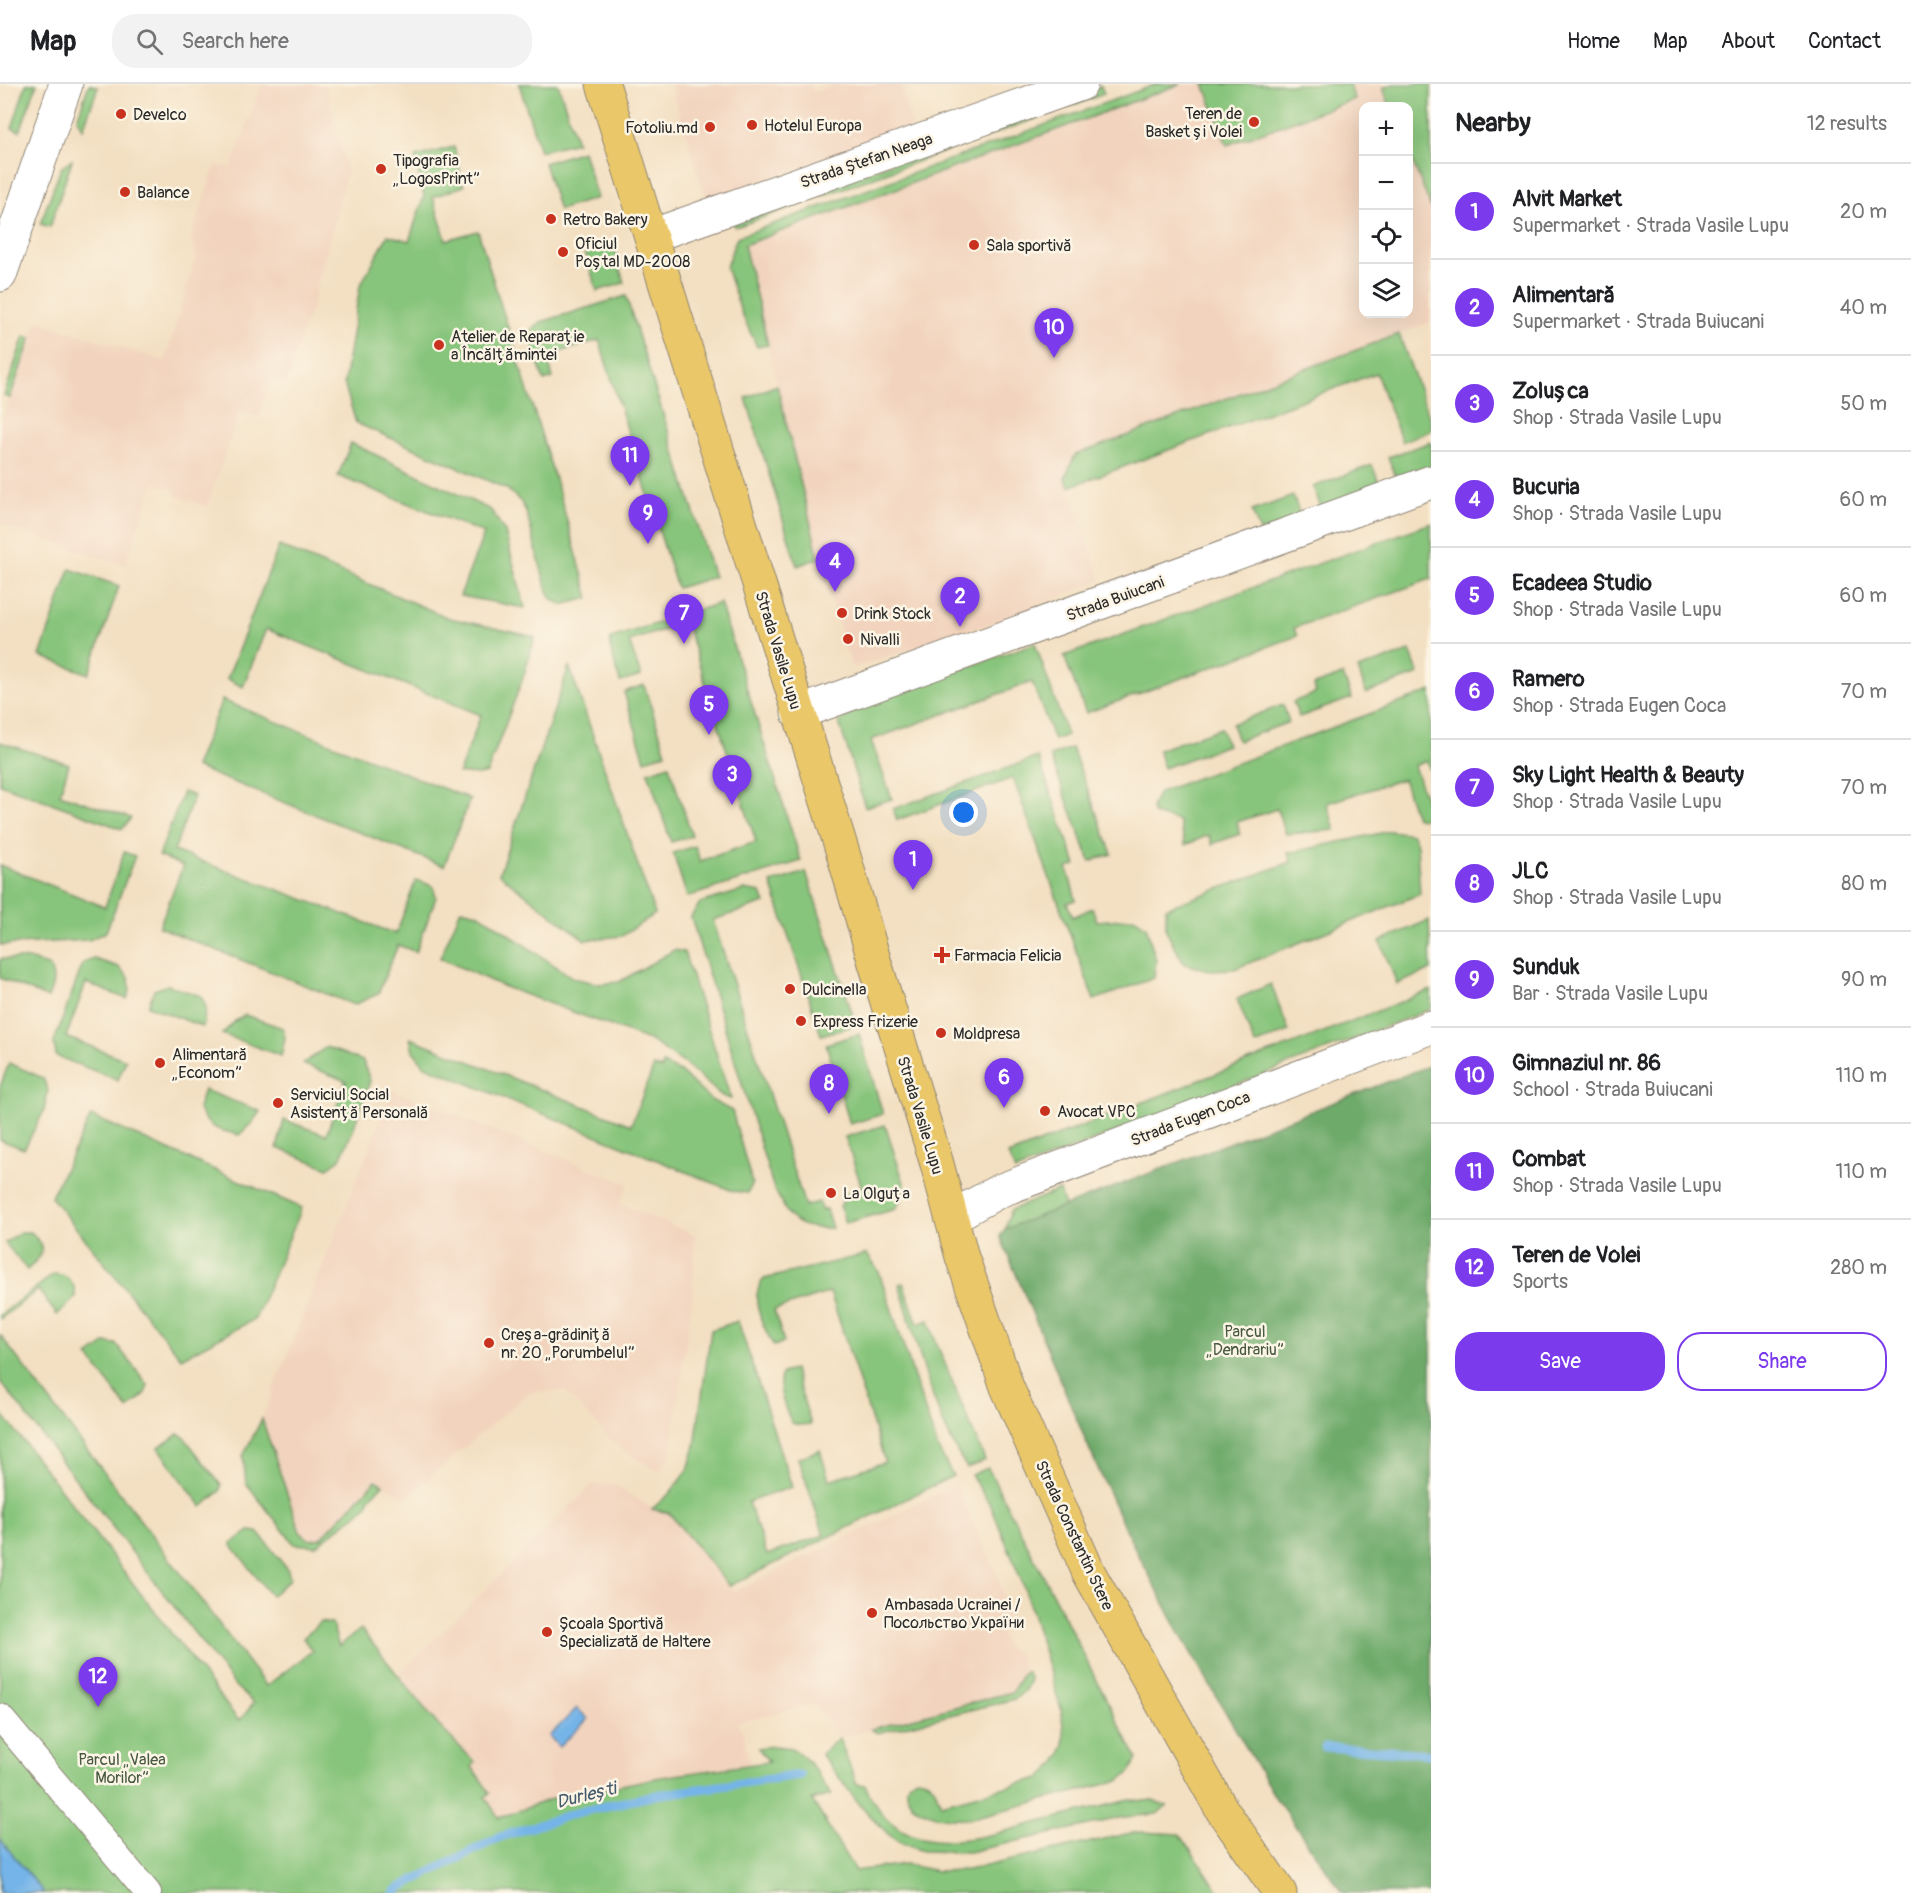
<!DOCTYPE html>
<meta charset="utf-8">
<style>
:root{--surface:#fff;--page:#f2f2f2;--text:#202124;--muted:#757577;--line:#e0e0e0;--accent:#7c3aed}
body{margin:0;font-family:Pangolin,sans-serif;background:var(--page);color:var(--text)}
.controls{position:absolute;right:18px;top:18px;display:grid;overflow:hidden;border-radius:12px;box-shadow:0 6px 24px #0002}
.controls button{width:54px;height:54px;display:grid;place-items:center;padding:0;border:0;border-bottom:2px solid var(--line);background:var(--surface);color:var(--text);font:30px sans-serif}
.you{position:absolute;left:964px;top:729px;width:21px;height:21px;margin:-15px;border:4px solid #fff;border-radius:50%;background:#1a73e8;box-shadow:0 0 0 9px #1a73e833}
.badge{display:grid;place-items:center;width:39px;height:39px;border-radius:50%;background:var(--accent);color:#fff;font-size:20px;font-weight:700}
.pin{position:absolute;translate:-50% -50px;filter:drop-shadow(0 2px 3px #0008)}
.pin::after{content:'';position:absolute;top:32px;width:21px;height:18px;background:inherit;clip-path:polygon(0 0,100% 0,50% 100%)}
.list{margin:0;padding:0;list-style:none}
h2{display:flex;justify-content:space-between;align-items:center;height:78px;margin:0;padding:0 24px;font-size:26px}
h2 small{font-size:20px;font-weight:400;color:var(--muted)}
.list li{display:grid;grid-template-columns:39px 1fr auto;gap:18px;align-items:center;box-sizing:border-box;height:96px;padding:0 24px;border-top:2px solid var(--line)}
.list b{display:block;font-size:22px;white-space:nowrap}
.list p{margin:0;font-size:20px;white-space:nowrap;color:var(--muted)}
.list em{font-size:20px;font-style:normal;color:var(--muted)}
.actions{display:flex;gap:12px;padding:18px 24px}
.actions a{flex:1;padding:14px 0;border:2px solid var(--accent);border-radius:24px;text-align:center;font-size:21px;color:var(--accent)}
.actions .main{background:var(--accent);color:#fff}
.icon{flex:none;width:33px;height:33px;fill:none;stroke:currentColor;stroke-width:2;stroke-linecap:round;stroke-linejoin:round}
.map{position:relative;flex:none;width:1431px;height:1809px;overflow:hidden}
header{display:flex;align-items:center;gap:36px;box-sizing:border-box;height:84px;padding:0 30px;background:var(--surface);border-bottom:2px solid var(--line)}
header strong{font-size:28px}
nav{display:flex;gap:33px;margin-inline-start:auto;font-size:21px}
.search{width:420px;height:54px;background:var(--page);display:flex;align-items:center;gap:15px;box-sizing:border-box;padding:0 21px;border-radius:24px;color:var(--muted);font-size:22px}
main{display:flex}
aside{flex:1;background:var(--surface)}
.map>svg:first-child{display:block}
.built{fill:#f2d4be;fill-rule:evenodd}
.green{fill:#88c57b;stroke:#5a7853;stroke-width:1.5}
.forest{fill:#6eaa6b;stroke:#4c6a4b;stroke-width:1.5}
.water{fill:#75b4e8;stroke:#50708a;stroke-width:1.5}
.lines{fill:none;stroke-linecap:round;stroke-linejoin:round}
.stream{stroke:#75b4e8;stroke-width:9}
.pedestrian-casing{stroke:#8f8576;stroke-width:28}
.minor-casing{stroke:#8f8576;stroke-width:35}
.tertiary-casing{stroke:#8f8576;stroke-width:35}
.primary-casing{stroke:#8f8576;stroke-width:35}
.pedestrian{stroke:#fff;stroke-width:26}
.minor{stroke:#fff;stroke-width:33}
.tertiary{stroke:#fff;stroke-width:33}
.primary{stroke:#eac769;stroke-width:33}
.poi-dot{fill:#c8321e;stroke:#fcf5e5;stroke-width:2}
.labels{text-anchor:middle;stroke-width:5;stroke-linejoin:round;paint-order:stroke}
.poi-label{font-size:16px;fill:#2b2b2b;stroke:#fcf5e5;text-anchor:start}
.street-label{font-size:16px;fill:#2b2b2b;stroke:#fcf5e5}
.park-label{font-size:16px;fill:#475943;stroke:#fcf5e5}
.water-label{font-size:18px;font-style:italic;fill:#455b6d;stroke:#fcf5e5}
</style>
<header>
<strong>Map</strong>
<div class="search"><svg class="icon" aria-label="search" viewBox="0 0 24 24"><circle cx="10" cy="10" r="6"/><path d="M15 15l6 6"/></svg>Search here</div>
<nav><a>Home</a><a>Map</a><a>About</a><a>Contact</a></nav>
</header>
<main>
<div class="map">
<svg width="1431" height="1809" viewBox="0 0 1431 1809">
<rect width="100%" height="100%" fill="#fcf5e5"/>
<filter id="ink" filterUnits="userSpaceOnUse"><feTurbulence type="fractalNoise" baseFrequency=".0167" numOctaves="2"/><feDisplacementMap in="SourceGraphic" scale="12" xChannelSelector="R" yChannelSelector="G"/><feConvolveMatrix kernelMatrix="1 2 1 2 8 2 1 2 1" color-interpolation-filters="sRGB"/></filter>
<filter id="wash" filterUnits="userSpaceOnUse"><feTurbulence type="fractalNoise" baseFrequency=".008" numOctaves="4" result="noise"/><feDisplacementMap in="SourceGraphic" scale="24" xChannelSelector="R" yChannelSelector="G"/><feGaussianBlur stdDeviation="1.35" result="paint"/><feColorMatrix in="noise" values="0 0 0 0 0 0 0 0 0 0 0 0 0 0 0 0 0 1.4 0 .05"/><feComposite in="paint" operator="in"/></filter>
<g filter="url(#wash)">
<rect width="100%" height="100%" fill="#f3dfc1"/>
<!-- built -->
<g class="built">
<polygon points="262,0 326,0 347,88 311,226 302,248 286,300 271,295 259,333 240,327 207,423 175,411 176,406 153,399 125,481 0,440 0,342 37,237 165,277 196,172 191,153 216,80 231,84"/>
<polygon points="670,0 810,0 813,8 837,0 900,0 912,43 707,117"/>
<path d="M1181 0H1431V238L1075 371 1065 394 1101 496 983 543 852 584 821 485 744 161ZM1364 22H1408V230H1364Z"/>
<polygon points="392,1006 628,1100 620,1120 695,1151 693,1208 670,1372 659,1388 616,1361 565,1307 529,1308 406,1414 376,1396 321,1454 310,1456 300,1448 262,1335"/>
<polygon points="614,1400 652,1425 669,1429 734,1507 956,1401 998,1494 1009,1529 998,1540 1007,1565 1019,1569 1024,1588 1012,1608 839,1654 815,1619 736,1639 744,1649 750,1680 661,1693 548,1716 499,1734 485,1713 472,1683 475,1678 438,1641 398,1591 592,1401"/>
</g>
<!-- green -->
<g class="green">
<polygon points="26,0 37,0 20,47 12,44"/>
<polygon points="89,0 98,3 83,45 77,35"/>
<polygon points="519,0 558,0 577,58 540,67"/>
<polygon points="1157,0 1181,0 744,161 768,261 757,263 741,228 726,183 737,153"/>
<polygon points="1204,0 1349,0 1355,15 1227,61"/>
<polygon points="1394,0 1431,0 1431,124 1409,68 1408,22 1390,22 1383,4"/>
<polygon points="1101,2 1104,10 739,142 734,142 732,138"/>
<polygon points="454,63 464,102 433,113 446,156 478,147 556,398 589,514 562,521 552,515 546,503 527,431 522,419 507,405 356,339 344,299 360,202 388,151 409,157 424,112 415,73"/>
<polygon points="583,67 597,114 559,126 544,79"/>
<polygon points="72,76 50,143 40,140 61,84"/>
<polygon points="613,159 624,199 597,207 585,168"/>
<polygon points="626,212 714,493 677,504 599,256 547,272 553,294 544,297 529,249 541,238"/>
<polygon points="1399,250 1431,338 1431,346 1402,358 1376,289 1069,403 1065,394 1075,371"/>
<polygon points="24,252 31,254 10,314 4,312"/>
<polygon points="777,301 819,474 797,482 746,314"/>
<polygon points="1431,358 1431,389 1398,400 1388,373"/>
<polygon points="351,359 491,426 505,448 525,524 460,512 484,449 338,392"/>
<polygon points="1372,381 1381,403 1322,426 1313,403"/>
<polygon points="1293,412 1301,433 1260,448 1252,427"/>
<polygon points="1431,439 1431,495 1294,544 1297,552 1086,629 1064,572"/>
<polygon points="279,462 449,534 535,553 523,594 487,689 478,691 459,689 481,631 266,545 243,603 227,595"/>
<polygon points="70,485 119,502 89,590 40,572"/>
<polygon points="720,519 801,777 687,813 673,769 695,762 700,777 756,758 686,539 629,557 641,592 620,598 610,563 611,554"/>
<polygon points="1035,559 1067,651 1054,656 1032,598 871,656 892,715 865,723 839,638 865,620"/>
<polygon points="1410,567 1419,590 1366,609 1358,585"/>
<polygon points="569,582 655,830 622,852 585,856 499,790"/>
<polygon points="1343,591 1352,614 1299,633 1293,618 1316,609 1314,601"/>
<polygon points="644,601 666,669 645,676 624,608"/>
<polygon points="1431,607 1431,688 1426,677 1414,682 1431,731 1420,735 1416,733 1403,695 1327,719 1335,746 1286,750 1277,725 1237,738 1240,750 1212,760 1209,751 1185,761 1179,737 1153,730 1152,722 1159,708"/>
<polygon points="222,616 470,715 444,782 195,683"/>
<polygon points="1283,621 1289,638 1238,657 1232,640"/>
<polygon points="1221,644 1227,661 1164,684 1158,666"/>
<polygon points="0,658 69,680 60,710 131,734 122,745 0,700"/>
<polygon points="1072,664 1112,770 1090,777 1050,672"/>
<polygon points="1038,673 1076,781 1067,784 1076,816 1067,819 1073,833 1092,824 1097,837 1134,834 1146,842 1156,876 1154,894 1094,916 1013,694 897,736 893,725"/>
<polygon points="669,681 692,752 671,758 648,688"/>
<polygon points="183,708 194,712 174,767 396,850 416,796 433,802 436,813 416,868 398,861 378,910 354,921 159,843 183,782 159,772"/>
<polygon points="1390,747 1413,750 1417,761 1420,810 1234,885 1210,886 1184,880 1166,846 1166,824 1291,778 1288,769"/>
<polygon points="124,768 135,772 106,848 89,856 0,861 0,781 105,823"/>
<polygon points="806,788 856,941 821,951 771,799"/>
<path d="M744 806 761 809 765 819 713 836 805 1122 819 1118 821 1126 826 1125 832 1144C792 1146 789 1134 773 1102L691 833 700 819Z"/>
<polygon points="461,825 478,829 573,894 599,900 619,898 674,866 684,868 731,1015 722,1012 685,980 649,956 502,902 440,874"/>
<polygon points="1429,836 1431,886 1397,900 1380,857"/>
<path d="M0 875H29L50 883C55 895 53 902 48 914L0 894Z"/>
<polygon points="94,875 119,883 129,894 130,905 127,915 86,899 66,953 126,976 118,996 56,972 54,958 83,879"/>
<polygon points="1271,900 1289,947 1255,961 1237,915"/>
<polygon points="168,901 201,912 206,923 203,943 148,922 154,906"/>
<polygon points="1431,906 1431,925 1015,1087 1008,1071"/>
<polygon points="245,931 283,944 285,954 281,972 222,950 235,937"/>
<polygon points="859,950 883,1030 850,1040 826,960"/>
<polygon points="410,954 631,1041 654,982 662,985 663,980 680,988 711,1016 732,1027 752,1099 748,1109 733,1107 425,982 413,967"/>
<polygon points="326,963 363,977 370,997 353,1046 340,1075 328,1084 277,1064 284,1036 326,1051 346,997 303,980"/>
<polygon points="9,979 43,994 48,1007 44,1027 24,1065 0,1056 0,1003"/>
<path d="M204 1006 260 1027 252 1039 239 1051C216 1045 209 1046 198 1024Z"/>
<polygon points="91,1032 302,1124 255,1235 181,1274 51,1113"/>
<polygon points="885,1041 906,1105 896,1125 845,1139 840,1121 843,1119 841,1111 862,1104 845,1053"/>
<polygon points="1059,1106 1065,1122 1005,1145 1011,1126"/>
<path d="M20 1148H31C48 1166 43 1171 27 1186L5 1159Z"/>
<path d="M867 1170 879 1188 938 1365 953 1392 729 1502 669 1429 652 1425 669 1410 688 1386 695 1362 711 1246 738 1237 792 1403 748 1418 767 1471 824 1451 798 1374 820 1366 829 1396 885 1378 830 1208 774 1226 784 1258 774 1262C764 1245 747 1213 764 1195Z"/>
<path d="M54 1190C68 1190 77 1200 75 1214L57 1231 38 1206 0 1235V1231Z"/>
<path d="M903 1199 918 1240 929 1236 936 1258 985 1376 967 1384C932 1331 918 1260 899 1200Z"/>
<path d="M0 1251 266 1602 312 1567 303 1554 320 1538 332 1540 339 1562 361 1545 438 1641 475 1678 472 1683 490 1709 485 1713 499 1734 548 1716 661 1693 769 1678 758 1664C802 1655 810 1680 831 1711L812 1716 855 1787 905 1780 936 1787 968 1786 1126 1750 1141 1748 1180 1750 1220 1809H0V1327L239 1637 254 1619 236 1603 0 1297Z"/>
<polygon points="106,1259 116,1260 148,1301 145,1310 128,1325 88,1272"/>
<path d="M794 1286 811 1340 800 1341 792 1339C785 1326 776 1303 782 1289Z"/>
<polygon points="262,1335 300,1448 310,1456 321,1454 376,1396 383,1400 369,1415 368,1421 316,1462 294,1460 246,1399 243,1372"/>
<polygon points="179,1350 184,1353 221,1401 220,1407 202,1423 158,1364"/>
<path d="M988 1384 1137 1675 1129 1690 1118 1697 972 1734C951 1736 899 1732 908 1699L917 1694C934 1695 936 1707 941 1720L1040 1694 1054 1681 1061 1671 1064 1661V1650L1061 1625 1024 1503 991 1422 971 1391Z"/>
<polygon points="249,1447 258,1448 288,1486 290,1495 271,1512 231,1460"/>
<polygon points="1024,1588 1027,1588 1030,1596 1025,1606 1015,1615 877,1649 871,1645 1012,1608"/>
<path d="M839 1654 857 1700 865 1701C899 1781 971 1756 1036 1739 1067 1731 1098 1724 1129 1716L1154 1717 1166 1722 1157 1730 1124 1733 969 1768 922 1767 901 1759 888 1750 861 1722 821 1670Z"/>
</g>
<!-- forest -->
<polygon class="forest" points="1431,981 1431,1809 1343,1809 1275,1713 1180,1550 1126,1447 1088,1362 1000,1152 1005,1145"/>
<!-- water -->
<g class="water">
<polygon points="577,1624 588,1635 559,1663 549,1652"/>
<polygon points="0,1755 44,1809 0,1809"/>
</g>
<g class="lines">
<!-- stream -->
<g class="stream">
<polyline points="1325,1663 1431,1670"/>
<polyline points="394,1809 401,1803 500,1753 579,1728 656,1711 800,1691"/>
</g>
</g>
</g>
<g filter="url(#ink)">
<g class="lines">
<!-- pedestrian casing -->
<g class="pedestrian-casing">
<polyline id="pedestrian" points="0,1633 148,1809"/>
</g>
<!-- minor casing -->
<g class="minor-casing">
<g id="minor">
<polyline points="651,152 1081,0"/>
<polyline points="0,191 66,0"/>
<polyline points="798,629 1431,398"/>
</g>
</g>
<!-- tertiary casing -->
<g class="tertiary-casing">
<polyline id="tertiary" points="952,1133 999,1107 1431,943"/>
</g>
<!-- primary casing -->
<g class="primary-casing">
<polyline id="primary" points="603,0 843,769 875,879 937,1080 962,1173 1007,1303 1089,1489 1222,1726 1280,1809"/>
</g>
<!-- pedestrian -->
<use href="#pedestrian" class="pedestrian"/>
<!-- minor -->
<use href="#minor" class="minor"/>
<!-- tertiary -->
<use href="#tertiary" class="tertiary"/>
<!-- primary -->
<use href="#primary" class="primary"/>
</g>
</g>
<!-- markers -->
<g class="poi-dot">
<circle cx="121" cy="30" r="6"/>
<circle cx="1254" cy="38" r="6"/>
<circle cx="752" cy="41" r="6"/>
<circle cx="710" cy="43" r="6"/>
<circle cx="381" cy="85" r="6"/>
<circle cx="125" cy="108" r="6"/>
<circle cx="551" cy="135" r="6"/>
<circle cx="974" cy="161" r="6"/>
<circle cx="563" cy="168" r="6"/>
<circle cx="439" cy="261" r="6"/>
<circle cx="842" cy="529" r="6"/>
<circle cx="848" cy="555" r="6"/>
<path d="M939 862h6v6h6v6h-6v6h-6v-6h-6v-6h6z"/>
<circle cx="790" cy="905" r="6"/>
<circle cx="801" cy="937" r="6"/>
<circle cx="941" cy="949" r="6"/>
<circle cx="160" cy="979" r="6"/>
<circle cx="278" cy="1019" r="6"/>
<circle cx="1045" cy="1027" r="6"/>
<circle cx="831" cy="1109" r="6"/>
<circle cx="489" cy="1259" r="6"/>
<circle cx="872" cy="1529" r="6"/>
<circle cx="547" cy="1548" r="6"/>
</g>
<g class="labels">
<!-- poi labels -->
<g class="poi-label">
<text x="1242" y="35" text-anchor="end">Teren de<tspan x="1242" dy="18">Basket și Volei</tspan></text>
<text x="133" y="36">Develco</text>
<text x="764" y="47">Hotelul Europa</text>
<text x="698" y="49" text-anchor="end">Fotoliu.md</text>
<text x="393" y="82">Tipografia<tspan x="393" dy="18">„LogosPrint”</tspan></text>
<text x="137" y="114">Balance</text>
<text x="563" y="141">Retro Bakery</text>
<text x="575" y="165">Oficiul<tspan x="575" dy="18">Poștal MD-2008</tspan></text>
<text x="986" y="167">Sala sportivă</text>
<text x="451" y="258">Atelier de Reparație<tspan x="451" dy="18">a Încălțămintei</tspan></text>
<text x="854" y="535">Drink Stock</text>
<text x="860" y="561">Nivalli</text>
<text x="954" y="877">Farmacia Felicia</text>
<text x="802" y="911">Dulcinella</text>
<text x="813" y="943">Express Frizerie</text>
<text x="953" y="955">Moldpresa</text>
<text x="172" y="976">Alimentară<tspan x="172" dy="18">„Econom”</tspan></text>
<text x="290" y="1016">Serviciul Social<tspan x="290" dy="18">Asistență Personală</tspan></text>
<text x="1057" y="1033">Avocat VPC</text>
<text x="843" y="1115">La Olguța</text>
<text x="501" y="1256">Creșa-grădiniță<tspan x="501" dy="18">nr. 20 „Porumbelul”</tspan></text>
<text x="884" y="1526">Ambasada Ucrainei /<tspan x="884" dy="18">Посольство України</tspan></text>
<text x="559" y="1545">Școala Sportivă<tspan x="559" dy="18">Specializată de Haltere</tspan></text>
</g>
<!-- street labels -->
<g class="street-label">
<text transform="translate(866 76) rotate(-19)" y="6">Strada Ștefan Neaga</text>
<text transform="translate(1115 514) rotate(-20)" y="6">Strada Buiucani</text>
<text transform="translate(779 566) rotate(73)" y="6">Strada Vasile Lupu</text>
<text transform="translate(921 1031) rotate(73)" y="6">Strada Vasile Lupu</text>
<text transform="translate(1190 1034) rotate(-21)" y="6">Strada Eugen Coca</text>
<text transform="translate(1075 1451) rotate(65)" y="6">Strada Constantin Stere</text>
</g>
<!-- park labels -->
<g class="park-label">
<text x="1245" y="1253">Parcul<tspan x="1245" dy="18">„Dendrariu”</tspan></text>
<text x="122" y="1681">Parcul „Valea<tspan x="122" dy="18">Morilor”</tspan></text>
</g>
<!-- water labels -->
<g class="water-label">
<text transform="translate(586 1711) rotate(-14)" y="6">Durlești</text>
</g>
</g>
</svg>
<div class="controls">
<button>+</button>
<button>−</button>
<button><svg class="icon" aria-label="locate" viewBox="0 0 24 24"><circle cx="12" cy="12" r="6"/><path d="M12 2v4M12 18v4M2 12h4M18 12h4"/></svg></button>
<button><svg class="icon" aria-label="layers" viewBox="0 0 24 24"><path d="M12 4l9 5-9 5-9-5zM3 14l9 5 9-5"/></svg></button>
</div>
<div class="you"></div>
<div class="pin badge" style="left:913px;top:806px">1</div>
<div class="pin badge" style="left:960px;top:543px">2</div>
<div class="pin badge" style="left:732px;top:721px">3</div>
<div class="pin badge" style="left:835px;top:508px">4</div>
<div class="pin badge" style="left:709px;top:651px">5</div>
<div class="pin badge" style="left:1004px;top:1024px">6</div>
<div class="pin badge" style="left:684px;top:560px">7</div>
<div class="pin badge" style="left:829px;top:1030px">8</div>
<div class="pin badge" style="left:648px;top:460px">9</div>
<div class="pin badge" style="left:1054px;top:274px">10</div>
<div class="pin badge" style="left:630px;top:402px">11</div>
<div class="pin badge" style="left:98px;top:1623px">12</div>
</div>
<aside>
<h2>Nearby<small>12 results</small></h2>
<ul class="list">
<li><span class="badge">1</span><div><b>Alvit Market</b><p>Supermarket · Strada Vasile Lupu</p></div><em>20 m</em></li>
<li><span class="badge">2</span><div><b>Alimentară</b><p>Supermarket · Strada Buiucani</p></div><em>40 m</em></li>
<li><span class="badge">3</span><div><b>Zolușca</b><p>Shop · Strada Vasile Lupu</p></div><em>50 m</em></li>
<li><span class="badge">4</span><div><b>Bucuria</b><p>Shop · Strada Vasile Lupu</p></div><em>60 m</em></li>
<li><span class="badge">5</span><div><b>Ecadeea Studio</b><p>Shop · Strada Vasile Lupu</p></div><em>60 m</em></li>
<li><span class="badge">6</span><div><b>Ramero</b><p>Shop · Strada Eugen Coca</p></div><em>70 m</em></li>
<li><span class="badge">7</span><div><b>Sky Light Health &amp; Beauty</b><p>Shop · Strada Vasile Lupu</p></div><em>70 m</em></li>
<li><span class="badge">8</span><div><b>JLC</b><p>Shop · Strada Vasile Lupu</p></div><em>80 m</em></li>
<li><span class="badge">9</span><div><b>Sunduk</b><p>Bar · Strada Vasile Lupu</p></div><em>90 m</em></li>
<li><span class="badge">10</span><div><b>Gimnaziul nr. 86</b><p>School · Strada Buiucani</p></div><em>110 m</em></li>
<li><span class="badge">11</span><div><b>Combat</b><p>Shop · Strada Vasile Lupu</p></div><em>110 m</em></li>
<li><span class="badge">12</span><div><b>Teren de Volei</b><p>Sports</p></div><em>280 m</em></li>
</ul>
<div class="actions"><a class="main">Save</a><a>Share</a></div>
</aside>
</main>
